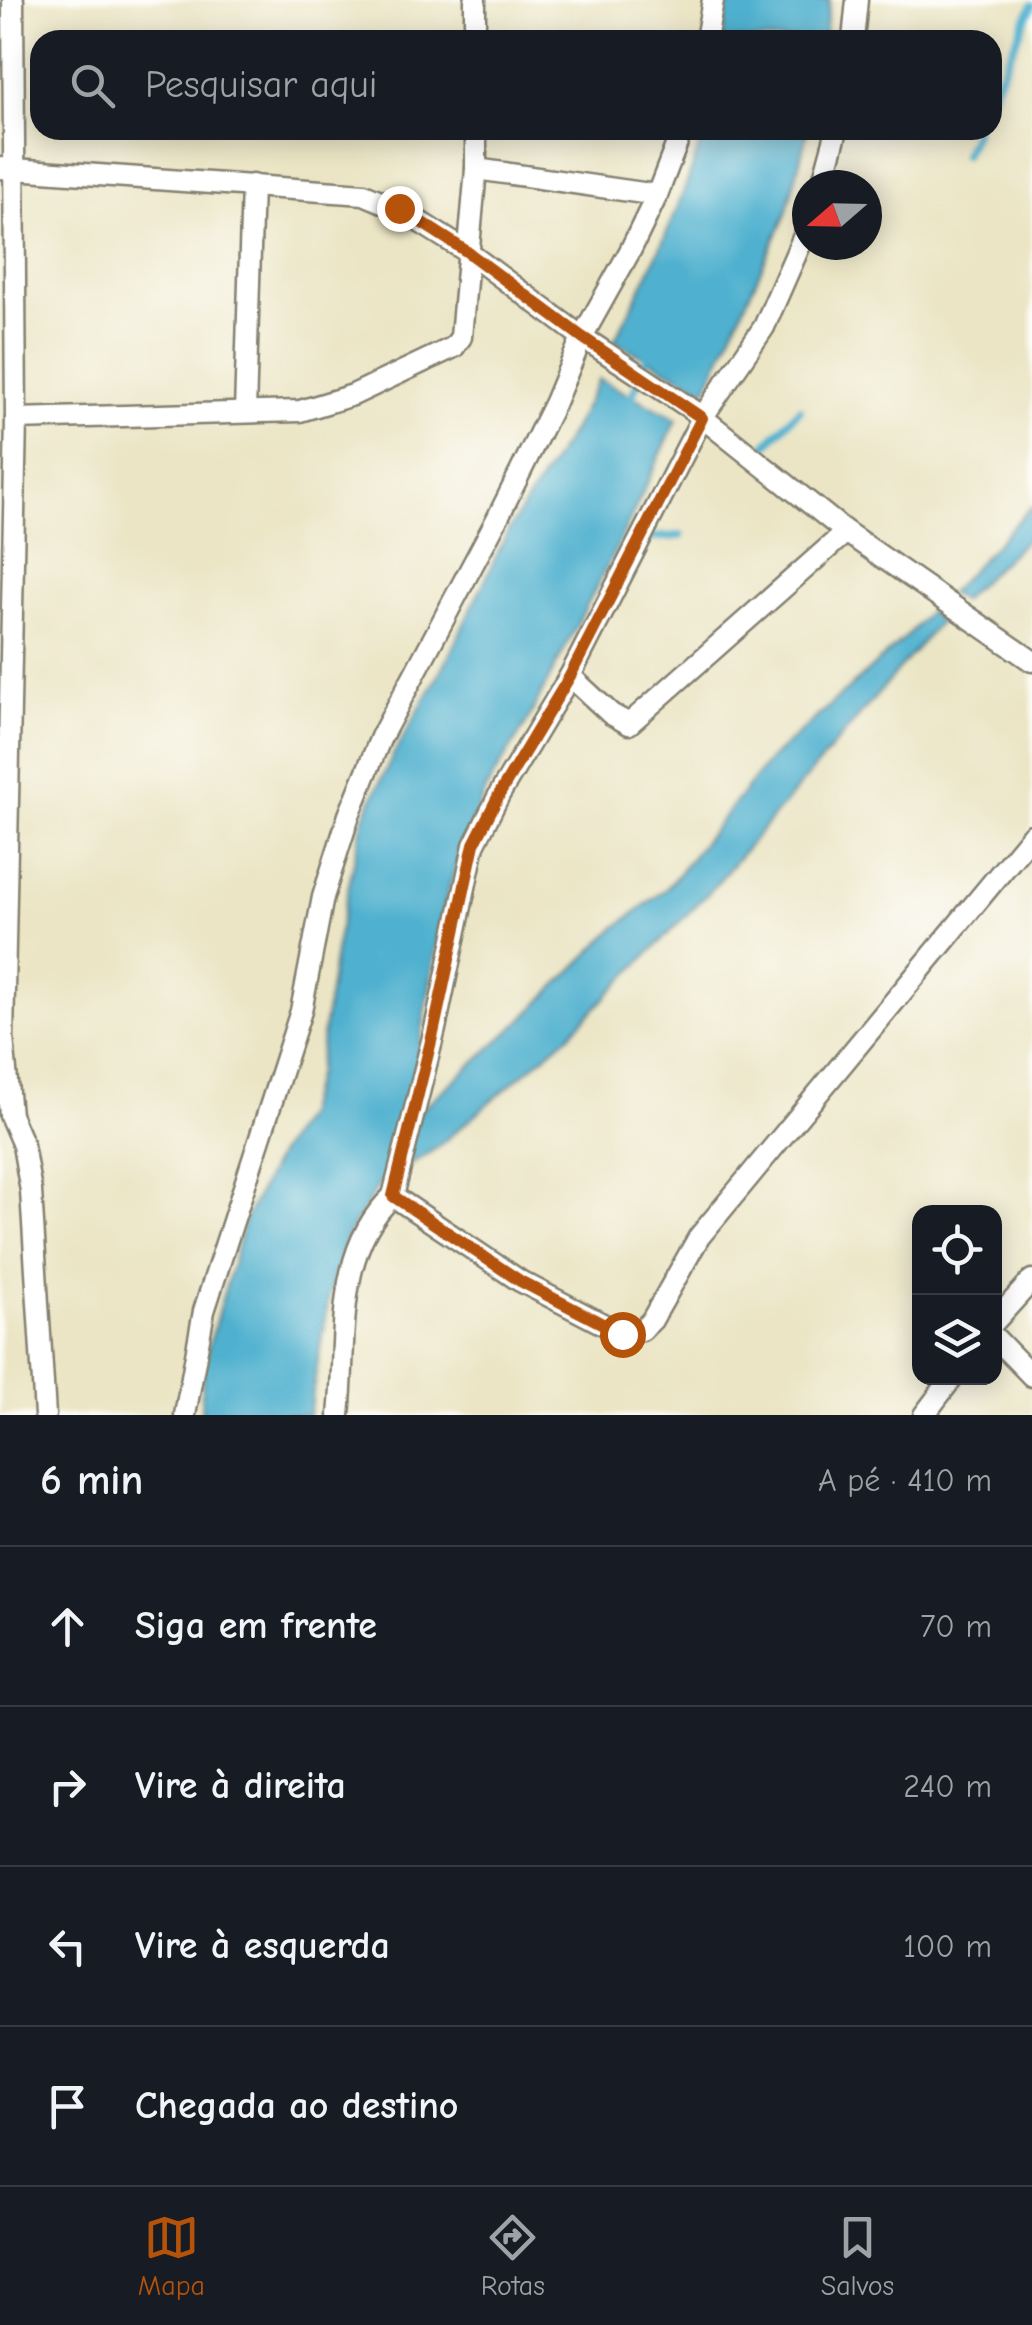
<!DOCTYPE html>
<html lang="pt">
<meta charset="utf-8">
<style>
:root{--surface:#171b24;--page:#242831;--text:#f1f3f6;--muted:#9ea1a6;--line:#363941;--accent:#b45309}
body{margin:0;font-family:"Comic Neue",sans-serif;background:var(--page);color:var(--text)}
.controls{position:absolute;right:30px;bottom:30px;display:grid;overflow:hidden;border-radius:20px;box-shadow:0 5px 25px #0003}
.controls button{width:90px;height:90px;display:grid;place-items:center;padding:0;border:0;border-bottom:2px solid var(--line);background:var(--surface);color:var(--text);font:50px sans-serif}
.compass{position:absolute;left:792px;top:170px;width:90px;height:90px;border-radius:50%;background:var(--surface);box-shadow:0 5px 25px #0003;rotate:250deg}
.stop{position:absolute;width:30px;height:30px;margin:-22px;border:8px solid #b45309;border-radius:50%;background:#fff}
.stop.end{background:#b45309;border-color:#fff;box-shadow:0 2px 10px #0008}
.list{margin:0;padding:0;list-style:none}
h2{display:flex;justify-content:space-between;align-items:center;height:130px;margin:0;padding:0 40px;font-size:42px}
h2 small{font-size:32px;font-weight:400;color:var(--muted)}
.list li{display:grid;grid-template-columns:65px 1fr auto;gap:30px;align-items:center;box-sizing:border-box;height:160px;padding:0 40px;border-top:2px solid var(--line)}
.list b{display:block;font-size:38px;white-space:nowrap}
.list em{font-size:32px;font-style:normal;color:var(--muted)}
.icon{flex:none;width:55px;height:55px;fill:none;stroke:currentColor;stroke-width:2;stroke-linecap:round;stroke-linejoin:round}
.map{position:relative;flex:none;width:1032px;height:1415px;overflow:hidden}
.search{position:absolute;background:var(--surface);box-shadow:0 5px 25px #0003;left:30px;right:30px;top:30px;height:110px;display:flex;align-items:center;gap:25px;box-sizing:border-box;padding:0 35px;border-radius:30px;color:var(--muted);font-size:38px}
.sheet{height:770px;background:var(--surface)}
nav{display:flex;justify-content:space-around;align-items:center;box-sizing:border-box;height:140px;border-top:2px solid var(--line);background:var(--surface);font-size:28px;color:var(--muted)}
nav a{display:grid;justify-items:center;gap:5px}
nav .on{color:var(--accent)}
.map>svg:first-child{display:block}
.water{fill:#50b1cf;stroke:#366676;stroke-width:2.5}
.lines{fill:none;stroke-linecap:round;stroke-linejoin:round}
.stream{stroke:#50b1cf;stroke-width:8}
.street-casing{stroke:#848070;stroke-width:25}
.street{stroke:#fff;stroke-width:20}
.route{stroke:#b45309;stroke-width:12}
</style>
<div class="map">
<svg width="1032" height="1415" viewBox="0 0 1032 1415">
<rect width="100%" height="100%" fill="#fdfcf7"/>
<filter id="ink" filterUnits="userSpaceOnUse"><feTurbulence type="fractalNoise" baseFrequency=".01" numOctaves="2"/><feDisplacementMap in="SourceGraphic" scale="20" xChannelSelector="R" yChannelSelector="G"/><feConvolveMatrix kernelMatrix="1 2 1 2 8 2 1 2 1" color-interpolation-filters="sRGB"/></filter>
<filter id="wash" filterUnits="userSpaceOnUse"><feTurbulence type="fractalNoise" baseFrequency=".0048" numOctaves="4" result="noise"/><feDisplacementMap in="SourceGraphic" scale="40" xChannelSelector="R" yChannelSelector="G"/><feGaussianBlur stdDeviation="2.25" result="paint"/><feColorMatrix in="noise" values="0 0 0 0 0 0 0 0 0 0 0 0 0 0 0 0 0 1.4 0 .05"/><feComposite in="paint" operator="in"/></filter>
<g filter="url(#wash)">
<rect width="100%" height="100%" fill="#ebe5c5"/>
<!-- water -->
<g class="water">
<polygon points="728,0 830,0 824,40 722,40"/>
<path d="M704 130H808L786 214 706 390 614 341C650 272 683 205 704 130Z"/>
<polygon points="599,379 677,419 621,539 526,724 487,787 461,848 442,914 407,1122 520,1022 613,930 667,888 768,761 907,636 929,611 940,621 711,890 567,1037 435,1149 380,1183 347,1236 329,1296 309,1415 201,1415 203,1366 244,1222 278,1154 304,1115 317,1072 336,946 363,819 392,757 446,662 509,529 572,431"/>
<polygon points="1032,506 1032,534 961,601 949,593"/>
</g>
<g class="lines">
<!-- stream -->
<g class="stream">
<polyline points="992,93 1032,6"/>
<polyline points="964,155 975,130"/>
<polyline points="629,403 650,351"/>
<polyline points="765,446 800,409"/>
<polyline points="649,538 681,536"/>
</g>
</g>
</g>
<g filter="url(#ink)">
<g class="lines">
<!-- street casing -->
<g class="street-casing">
<g id="street">
<polyline points="13,0 16,419 3,1038 10,1115 23,1145 31,1191 45,1415"/>
<polyline points="475,0 475,40"/>
<polyline points="706,40 713,0"/>
<polyline points="853,40 857,0"/>
<polyline points="0,168 364,194 399,209 466,251 582,337 693,410 846,532 1032,661"/>
<polyline points="476,169 657,195"/>
<polyline points="822,185 837,130"/>
<polyline points="245,412 252,185"/>
<polyline points="16,419 300,411 353,395 454,347 461,337 476,169 476,130"/>
<polyline points="570,676 611,714 629,724 846,532"/>
<polyline points="393,1196 435,1029 474,845 500,793 570,676 702,418 764,327 807,229"/>
<polyline points="994,1322 1032,1280"/>
<polyline points="994,1337 1032,1376"/>
<polyline points="185,1415 204,1311 301,1011 323,897 349,815 381,737 497,519 555,402 582,337 630,251 657,195 682,130"/>
<path d="M339 1415C347 1342 333 1251 393 1196L520 1281 622 1334 642 1330 652 1320 699 1237 1032 835"/>
<polyline points="924,1415 952,1378"/>
</g>
</g>
<!-- street -->
<use href="#street" class="street"/>
</g>
</g>
<g class="lines" filter="url(#ink)">
<!-- route -->
<polyline class="route" points="399,208 466,251 582,337 702,418 570,676 500,793 474,844 434,1029 393,1196 520,1281 622,1334"/>
</g>
</svg>
<div class="controls">
<button><svg class="icon" aria-label="locate" viewBox="0 0 24 24"><circle cx="12" cy="12" r="6"/><path d="M12 2v4M12 18v4M2 12h4M18 12h4"/></svg></button>
<button><svg class="icon" aria-label="layers" viewBox="0 0 24 24"><path d="M12 4l9 5-9 5-9-5zM3 14l9 5 9-5"/></svg></button>
</div>
<svg class="compass" viewBox="-18 -18 36 36"><path d="M0-13l5 13h-10z" fill="#e53935"/><path d="M0 13l5-13h-10z" fill="#9ea1a6"/></svg>
<div class="stop" style="left:622px;top:1334px"></div>
<div class="stop end" style="left:399px;top:208px"></div>
<div class="search"><svg class="icon" aria-label="search" viewBox="0 0 24 24"><circle cx="10" cy="10" r="6"/><path d="M15 15l6 6"/></svg>Pesquisar aqui</div>
</div>
<section class="sheet">
<h2>6 min<small>A pé · 410 m</small></h2>
<ul class="list">
<li><svg class="icon" aria-label="ahead" viewBox="0 0 24 24"><path d="M12 20V5M6 11l6-6 6 6"/></svg><div><b>Siga em frente</b></div><em>70 m</em></li>
<li><svg class="icon" aria-label="right" viewBox="0 0 24 24"><path d="M7 20v-9h11M14 6l5 5-5 5"/></svg><div><b>Vire à direita</b></div><em>240 m</em></li>
<li><svg class="icon" aria-label="left" viewBox="0 0 24 24"><path d="M17 20v-9H6M10 6l-5 5 5 5"/></svg><div><b>Vire à esquerda</b></div><em>100 m</em></li>
<li><svg class="icon" aria-label="arrive" viewBox="0 0 24 24"><path d="M6 21V4h12l-3 4 3 4H6"/></svg><div><b>Chegada ao destino</b></div></li>
</ul>
</section>
<nav>
<a class="on"><svg class="icon" aria-label="map" viewBox="0 0 24 24"><path d="M3 6l6-2 6 2 6-2v14l-6 2-6-2-6 2zM9 4v14M15 6v14"/></svg>Mapa</a>
<a><svg class="icon" aria-label="directions" viewBox="0 0 24 24"><path d="M12 3l9 9-9 9-9-9zM9 14v-3h6M13 9l2 2-2 2"/></svg>Rotas</a>
<a><svg class="icon" aria-label="saved" viewBox="0 0 24 24"><path d="M7 4h10v16l-5-4-5 4z"/></svg>Salvos</a>
</nav>
